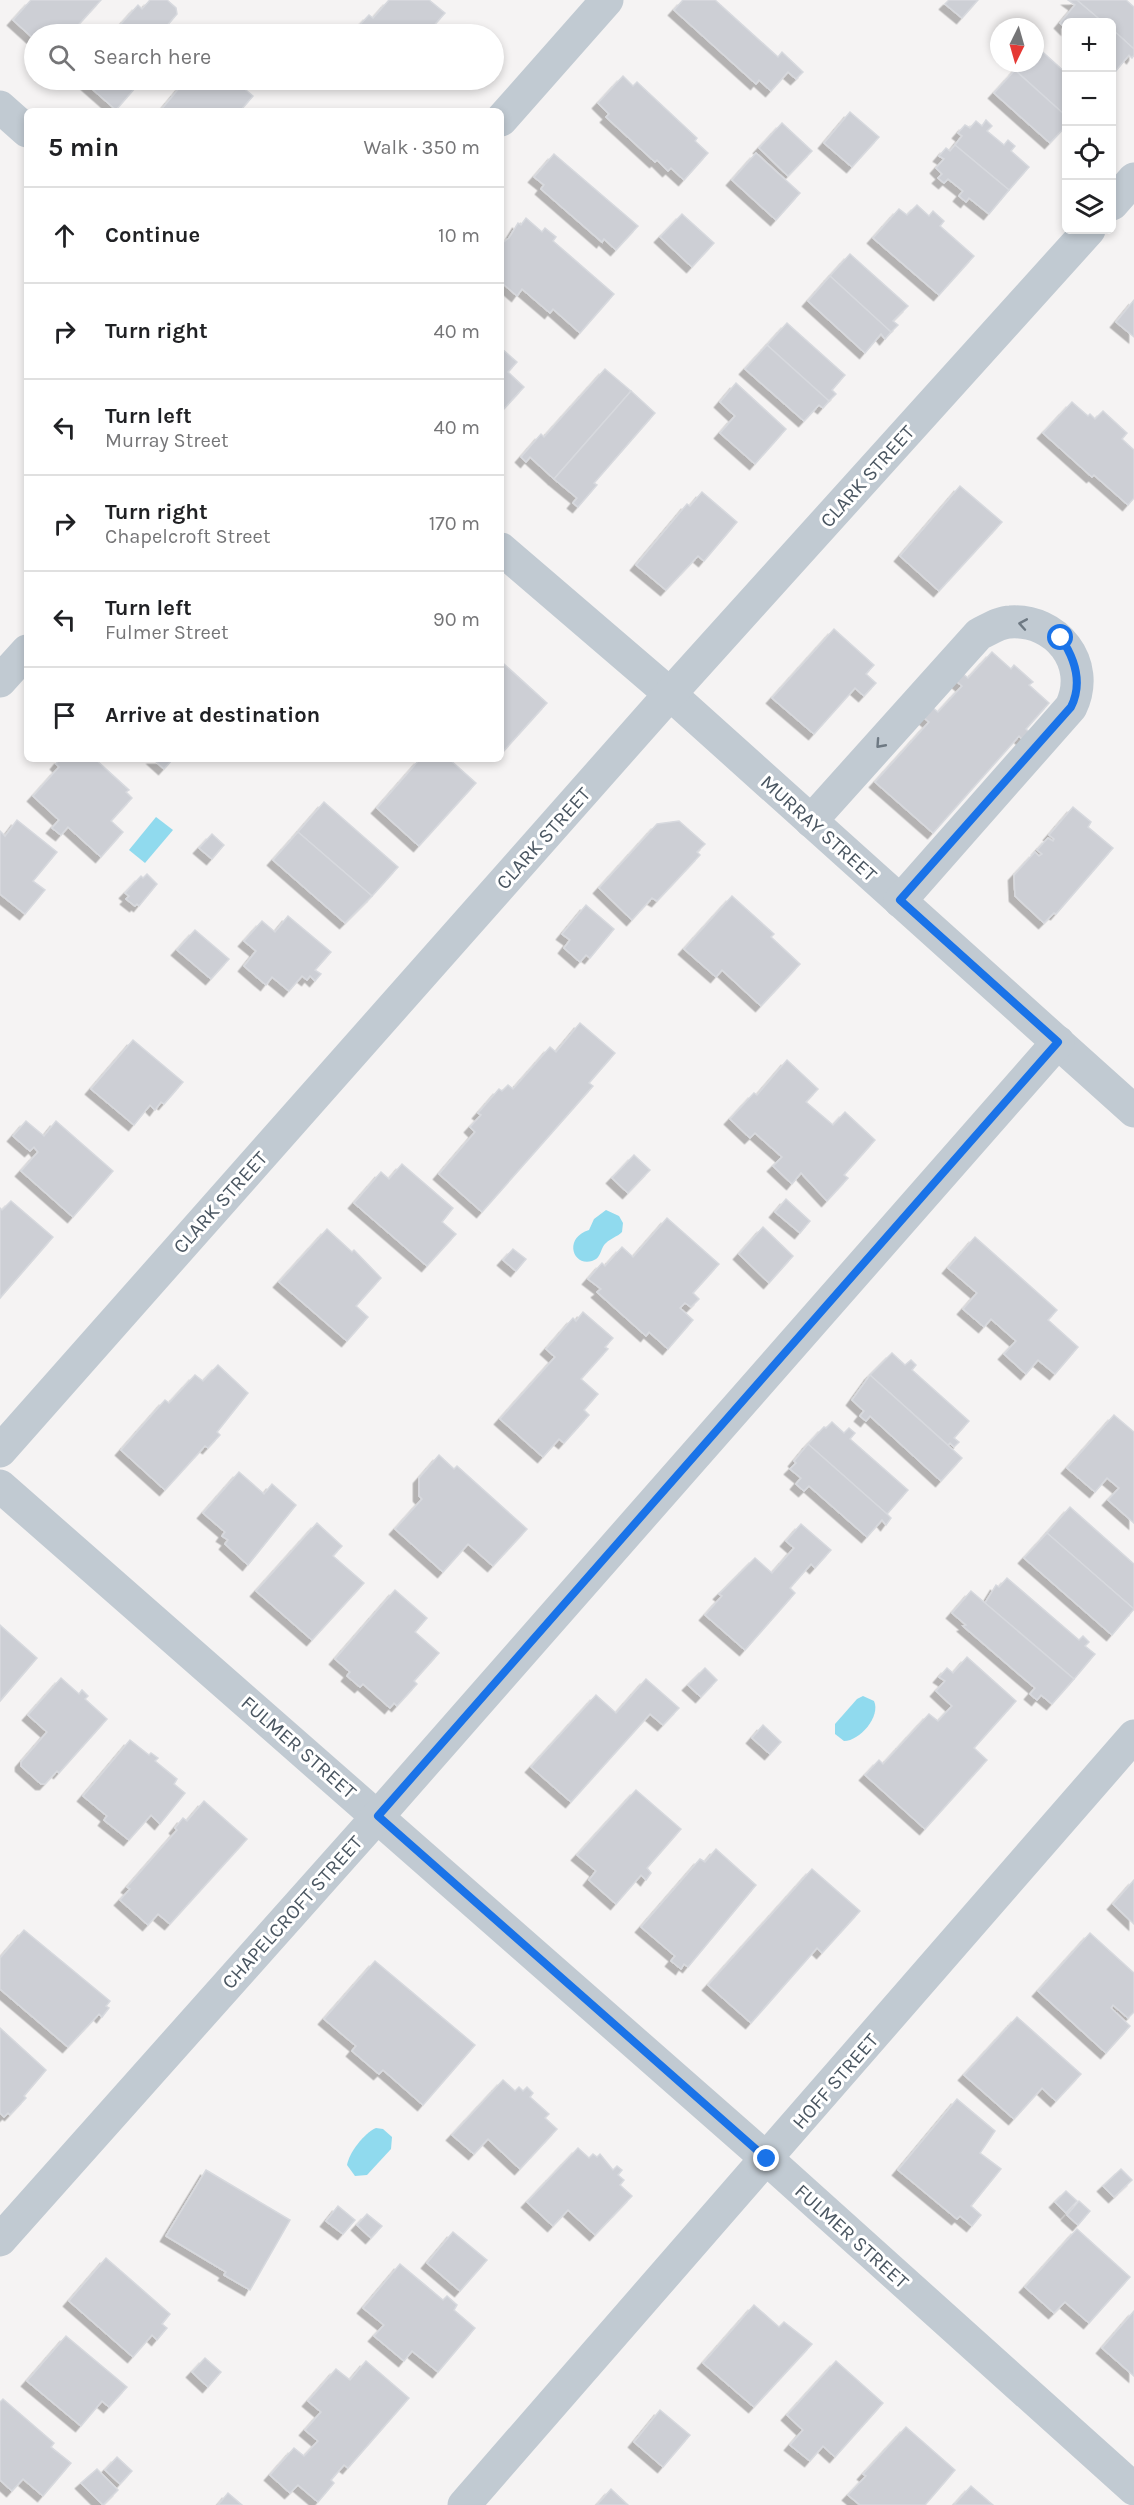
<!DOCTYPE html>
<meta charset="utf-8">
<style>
:root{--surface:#fff;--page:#f2f2f2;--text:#202124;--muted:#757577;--line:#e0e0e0}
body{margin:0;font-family:Karla,sans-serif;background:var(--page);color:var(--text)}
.controls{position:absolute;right:18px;top:18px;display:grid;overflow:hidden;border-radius:9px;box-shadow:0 3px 9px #0003}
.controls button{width:54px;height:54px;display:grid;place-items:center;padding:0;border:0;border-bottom:2px solid var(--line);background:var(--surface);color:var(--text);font:30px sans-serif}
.compass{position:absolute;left:990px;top:18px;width:54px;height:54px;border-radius:50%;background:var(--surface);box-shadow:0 3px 9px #0003;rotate:185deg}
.stop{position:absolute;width:18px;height:18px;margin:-14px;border:4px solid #1a73e8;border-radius:50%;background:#fff}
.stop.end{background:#1a73e8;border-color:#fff;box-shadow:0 2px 6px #0008}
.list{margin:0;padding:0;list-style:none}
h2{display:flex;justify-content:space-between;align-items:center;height:78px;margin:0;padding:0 24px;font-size:26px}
h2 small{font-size:20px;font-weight:400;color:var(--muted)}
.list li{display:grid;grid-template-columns:39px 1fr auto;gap:18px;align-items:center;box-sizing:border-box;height:96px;padding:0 24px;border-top:2px solid var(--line)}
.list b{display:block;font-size:22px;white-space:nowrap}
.list p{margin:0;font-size:20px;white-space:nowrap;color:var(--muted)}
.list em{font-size:20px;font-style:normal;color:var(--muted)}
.icon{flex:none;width:33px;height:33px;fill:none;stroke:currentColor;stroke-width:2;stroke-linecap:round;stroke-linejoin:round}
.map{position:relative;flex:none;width:1134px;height:2505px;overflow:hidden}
.search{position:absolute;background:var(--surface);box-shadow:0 3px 9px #0003;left:24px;top:24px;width:480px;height:66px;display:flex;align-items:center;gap:15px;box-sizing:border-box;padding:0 21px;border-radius:33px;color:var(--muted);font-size:22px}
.panel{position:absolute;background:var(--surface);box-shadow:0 3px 9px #0003;left:24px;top:108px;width:480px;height:654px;border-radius:9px}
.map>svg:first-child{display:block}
.water{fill:#90daee}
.building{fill:#cdcfd5;stroke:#d7d9de;stroke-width:1.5;filter:url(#shadow)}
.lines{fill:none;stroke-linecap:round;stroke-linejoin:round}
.minor{stroke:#c1cad2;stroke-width:33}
.oneway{stroke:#6e7983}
.route{stroke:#1a73e8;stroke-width:8}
.labels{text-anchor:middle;stroke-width:6;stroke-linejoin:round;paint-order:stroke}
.street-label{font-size:20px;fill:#4a5661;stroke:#fff}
</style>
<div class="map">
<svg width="1134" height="2505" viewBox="0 0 1134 2505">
<defs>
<filter id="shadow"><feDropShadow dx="-5.5" dy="5.5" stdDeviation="0" flood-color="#0004"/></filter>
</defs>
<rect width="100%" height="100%" fill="#f5f3f3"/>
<!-- water -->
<g class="water">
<polygon points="156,817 173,830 145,863 129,850"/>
<path d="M606 1210 619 1216 623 1223 622 1232C617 1237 611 1238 606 1243 600 1248 602 1258 592 1261 573 1267 563 1238 589 1230L594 1219Z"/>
<path d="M863 1696 874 1701C881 1716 860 1741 844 1741L835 1734V1724L857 1699Z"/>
<path d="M376 2128 383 2129 392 2137 391 2149 367 2175 355 2176 347 2165C349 2153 364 2133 376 2128Z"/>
</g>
<!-- building -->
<g class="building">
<polygon points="31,0 101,0 70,34 34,34 34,39 13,20"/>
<polygon points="150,0 167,0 176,8 177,14 165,28 172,34 112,34 138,5 142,9"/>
<polygon points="389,0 429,0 445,13 428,32 429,34 358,34 354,31 369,15 373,18"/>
<polygon points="683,0 715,0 778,57 782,52 803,72 796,79 788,72 771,91 759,80 756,84 674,10"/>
<polygon points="949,0 978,0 962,18 945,4"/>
<polygon points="1068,0 1077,0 1103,22 1066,22 1066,29 1060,23 1075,5"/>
<polygon points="1077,0 1126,0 1134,7 1134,49 1112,29 1112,22 1103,22"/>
<polygon points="1112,29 1134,49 1134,55 1132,58 1129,55 1115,72 1112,68"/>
<polygon points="1036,46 1066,73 1066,116 1015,70 1021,63 1035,63"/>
<polygon points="1015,70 1066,116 1066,126 1050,143 994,93"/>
<polygon points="623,76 633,86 637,82 697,138 695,141 708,153 684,180 671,168 668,171 657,160 655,162 606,117 609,114 598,103"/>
<polygon points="82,80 142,80 116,110"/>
<polygon points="186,80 234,80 253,96 240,111 160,111"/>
<polygon points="850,112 879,137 852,167 824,143"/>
<polygon points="986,120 992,126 987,131 1004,145 1008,140 1015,146 1011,151 1029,167 1009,190 955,145 962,136 958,133 965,125 970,128 976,121 982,126"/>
<polygon points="782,123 812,151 788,176 759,148"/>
<polygon points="955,145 1009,190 989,214 969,198 966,202 959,196 963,191 948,179 944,183 938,178 942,174 936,168 944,159 939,156 946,148 950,151"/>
<polygon points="756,153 800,193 776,220 732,180"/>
<polygon points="554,154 638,226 616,250 604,239 602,242 541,189 544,185 534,177"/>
<polygon points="917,205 929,216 933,211 944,221 940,226 974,256 939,295 873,238 899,209 907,215"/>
<polygon points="682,214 714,243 692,267 660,237"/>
<polygon points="526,218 542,232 545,228 556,237 553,241 614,294 580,333 553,309 550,313 522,289 517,296 501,282 501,244 509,238 518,223 521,225"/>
<polygon points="850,254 908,306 893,321 898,325 891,332 830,276"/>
<polygon points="830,276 891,332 885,339 881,334 865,353 808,301"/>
<polygon points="1134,300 1134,337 1116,322"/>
<polygon points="787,323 845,375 832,390 836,394 829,401 767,345"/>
<polygon points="767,345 829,401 823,408 819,405 804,421 745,369"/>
<polygon points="501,348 517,362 508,372 524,387 501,412"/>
<polygon points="605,369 631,391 554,479 530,457 526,462 521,457 541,434 544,437"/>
<polygon points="736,383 786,429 755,464 720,433 735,416 720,402"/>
<polygon points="631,391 655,413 594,483 597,485 578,507 573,503 577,498 554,479"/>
<polygon points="1072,402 1088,416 1090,414 1095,419 1103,411 1127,433 1122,439 1134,450 1134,498 1128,505 1094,475 1092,477 1043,433"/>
<polygon points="960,486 1002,522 939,591 900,556"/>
<polygon points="702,492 737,522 704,561 698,556 666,590 636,565 687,504 690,506"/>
<polygon points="834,629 874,665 866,674 876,683 864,696 855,688 814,734 772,698"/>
<polygon points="992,652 1011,669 1014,665 1033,682 1029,685 1049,703 1026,729 1031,734 1025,742 1019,736 933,833 875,782 929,722 923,717 932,707 938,712 962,686 955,680 962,673 968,678"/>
<polygon points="504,664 547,703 501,754 501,668"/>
<polygon points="60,759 95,759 129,790 126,792 132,798 111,821 123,832 101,857 68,827 61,835 52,828 59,820 33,796 59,767 56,764"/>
<polygon points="153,759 173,759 164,769"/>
<polygon points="420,759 449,759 476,783 419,846 377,808"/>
<polygon points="324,802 398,867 372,896 298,832"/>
<polygon points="1073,807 1091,822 1088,827 1113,848 1056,914 1054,913 1044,923 1015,896 1014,875 1035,852 1039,856 1042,854 1037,850 1048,838 1053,841 1054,839 1049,835"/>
<polygon points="17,820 57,852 33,881 45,890 25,914 0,894 0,831 5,836"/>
<polygon points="679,821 705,844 697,852 700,855 657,901 652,898 632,920 599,888 657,824"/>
<polygon points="298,832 372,896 345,923 273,860"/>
<polygon points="212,834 224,845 212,859 199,848"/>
<polygon points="147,874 157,884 139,906 137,904 135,906 126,899 129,896 125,893 141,876 143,878"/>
<polygon points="732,896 774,934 771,937 800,964 761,1006 722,970 716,977 684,949"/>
<polygon points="586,905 614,929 590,958 586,955 580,962 564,948 570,940 562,934"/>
<polygon points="288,916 331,952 315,970 321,974 315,981 310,976 307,980 302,976 289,991 272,977 266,985 244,966 256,951 244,941 262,921 275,932"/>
<polygon points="195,930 229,959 211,979 177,950"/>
<polygon points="580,1023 615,1053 589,1083 593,1086 482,1212 439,1174 475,1132 470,1127 481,1115 478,1113 499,1089 502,1091 508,1085 513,1089 550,1047 556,1052"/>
<polygon points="133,1040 183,1082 164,1104 161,1102 155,1110 150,1105 134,1125 91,1089"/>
<polygon points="787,1060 818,1089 806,1102 833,1125 845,1112 875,1140 844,1175 848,1178 827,1201 801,1173 792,1184 773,1166 782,1157 755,1133 750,1138 730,1119 754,1093 757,1095"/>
<polygon points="26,1121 44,1136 56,1121 113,1171 73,1217 21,1171 38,1152 34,1147 30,1151 13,1136"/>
<polygon points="634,1155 650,1170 628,1193 612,1178"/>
<polygon points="402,1164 453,1208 442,1222 456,1234 427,1266 354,1203 381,1172 389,1179"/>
<polygon points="786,1199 810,1221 800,1233 775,1212"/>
<polygon points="11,1201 53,1237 0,1298 0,1208 2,1210"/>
<polygon points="667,1218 719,1264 693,1293 699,1299 691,1307 685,1303 680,1308 693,1320 668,1349 649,1332 646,1336 597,1292 601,1289 588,1279 602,1263 605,1266 622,1247 633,1257"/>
<polygon points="763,1227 793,1256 769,1283 739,1254"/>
<polygon points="327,1229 352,1252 354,1250 381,1278 356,1306 368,1317 347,1341 279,1282"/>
<polygon points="975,1237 1057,1310 1048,1320 1078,1347 1055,1374 1038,1360 1026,1374 1004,1354 1016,1341 991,1319 984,1327 963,1309 977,1293 948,1268"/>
<polygon points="513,1249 526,1259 516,1271 503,1260"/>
<polygon points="583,1312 613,1338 605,1347 608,1349 581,1379 598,1394 584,1410 589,1415 564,1443 559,1439 543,1457 500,1419 555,1357 546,1349 573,1318 576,1321"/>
<polygon points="892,1353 905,1365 911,1360 916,1365 912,1370 969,1421 954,1438 959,1442 954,1447 950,1443 948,1445 870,1375"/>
<polygon points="218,1365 248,1393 217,1432 220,1435 208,1448 205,1446 165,1490 121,1450 165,1400 169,1403 195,1375 203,1381"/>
<polygon points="870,1375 962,1458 941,1481 870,1416 866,1421 860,1416 864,1411 852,1400"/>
<polygon points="1114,1415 1134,1432 1134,1523 1108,1500 1119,1488 1107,1478 1095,1492 1067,1468"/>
<polygon points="832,1422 844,1433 849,1428 855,1433 850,1439 908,1490 887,1514 808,1444 824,1427 826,1428"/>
<polygon points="808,1444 887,1514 891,1518 886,1525 882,1520 867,1537 809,1486 804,1491 796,1484 801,1478 790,1469 796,1463 794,1461"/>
<polygon points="439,1455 454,1469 457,1466 527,1529 493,1566 468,1544 443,1572 395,1529 422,1499 419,1496 419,1478"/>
<polygon points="239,1472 264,1494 272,1484 296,1505 248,1565 225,1544 228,1540 222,1536 225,1532 203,1513"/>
<polygon points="1070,1507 1134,1564 1134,1609 1047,1533"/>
<polygon points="317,1523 342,1546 333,1556 364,1583 312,1640 256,1591"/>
<polygon points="801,1524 831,1550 815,1568 811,1564 790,1588 795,1593 745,1650 705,1615 722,1596 719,1594 755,1558 772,1573 794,1548 786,1541"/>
<polygon points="1047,1533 1134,1609 1112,1635 1024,1558"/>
<polygon points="1007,1578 1079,1640 1083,1636 1089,1642 1085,1646 1095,1654 1074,1679 985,1603 996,1585 999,1587"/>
<polygon points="395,1590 427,1618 415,1632 439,1653 414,1681 417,1684 397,1706 394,1703 390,1708 363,1684 360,1687 347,1676 350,1672 335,1659"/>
<polygon points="971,1591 1074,1679 1052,1704 1041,1695 1037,1700 1030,1694 1035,1688 963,1626 966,1625 952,1613"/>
<polygon points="0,1625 37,1658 0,1701"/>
<polygon points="967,1657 1016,1701 974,1748 987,1760 925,1829 865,1775 879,1760 883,1764 929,1714 938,1721 952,1706 936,1691 945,1681 939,1677 947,1668 953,1673"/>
<polygon points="705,1668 717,1680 701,1697 688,1685"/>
<polygon points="61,1678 79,1694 82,1690 88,1696 85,1699 107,1719 59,1773 57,1771 45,1784 41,1784 21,1766 21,1762 47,1732 28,1715"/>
<polygon points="646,1679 679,1708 663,1725 650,1714 571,1802 531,1767 596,1695 616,1713"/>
<polygon points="763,1725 781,1742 770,1754 752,1738"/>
<polygon points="130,1740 149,1755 151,1753 158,1758 155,1761 177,1779 174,1784 185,1793 160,1824 151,1815 129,1840 104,1820 107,1816 83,1796"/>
<polygon points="636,1790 681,1829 647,1868 651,1873 646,1880 641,1875 616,1904 589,1880 596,1871 577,1855"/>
<polygon points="204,1801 247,1839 170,1924 158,1914 148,1925 120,1900 130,1889 127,1887 177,1830 175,1828 183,1818 187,1821"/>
<polygon points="716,1849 756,1885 688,1967 684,1964 681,1969 671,1961 675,1956 641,1927 700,1859 705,1862"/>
<polygon points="812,1869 860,1911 822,1953 817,1948 751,2023 708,1985"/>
<polygon points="1134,1880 1134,1924 1113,1904"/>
<polygon points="24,1930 110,2001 106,2006 109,2008 102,2017 99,2014 68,2047 0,1989 0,1958"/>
<polygon points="1090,1933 1134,1973 1134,2012 1128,2018 1113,2005 1111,2008 1130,2026 1106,2053 1038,1991"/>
<polygon points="375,1961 475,2045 423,2105 383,2070 379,2074 352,2051 356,2046 324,2019"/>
<polygon points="1017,2017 1081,2074 1056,2101 1042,2088 1014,2119 964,2075"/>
<polygon points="0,2028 46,2070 24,2096 26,2098 10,2115 8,2113 4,2117 0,2113"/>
<polygon points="503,2080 515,2091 519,2087 523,2091 527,2087 533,2093 530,2097 549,2114 545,2118 557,2129 520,2169 488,2139 474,2154 452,2135"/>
<polygon points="957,2099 995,2131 980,2153 1001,2169 971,2206 981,2215 972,2226 960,2216 957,2219 898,2170"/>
<polygon points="578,2148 589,2158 593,2154 597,2157 600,2154 613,2170 617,2166 622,2170 618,2175 624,2180 620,2185 632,2196 595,2235 568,2210 553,2226 527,2202"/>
<polygon points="1121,2169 1132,2180 1114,2197 1103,2186"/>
<polygon points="206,2170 290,2220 250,2290 224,2275 226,2272 166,2236"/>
<polygon points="1066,2191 1077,2201 1066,2213 1055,2202"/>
<polygon points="1079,2201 1090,2211 1078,2225 1067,2215"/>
<polygon points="338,2206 355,2220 343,2234 326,2221"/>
<polygon points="367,2214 382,2226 371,2238 357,2225"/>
<polygon points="1077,2229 1130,2277 1089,2323 1065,2302 1054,2313 1025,2287"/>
<polygon points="453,2232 487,2260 460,2291 427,2263"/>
<polygon points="106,2258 170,2314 162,2324 167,2328 157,2340 152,2335 133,2357 69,2301"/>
<polygon points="400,2264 443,2300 447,2296 457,2305 454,2310 475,2328 438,2372 412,2351 404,2361 374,2336 384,2325 363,2308"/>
<polygon points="754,2305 779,2327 784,2322 812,2344 754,2407 703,2363"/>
<polygon points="1134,2311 1134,2376 1102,2348"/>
<polygon points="66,2336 127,2387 109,2407 102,2401 81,2426 27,2381"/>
<polygon points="205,2358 221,2372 208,2387 192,2372"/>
<polygon points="366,2361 409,2398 348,2468 344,2465 331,2480 334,2483 318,2502 298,2485 290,2493 270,2475 294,2448 304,2456 318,2441 305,2430 321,2412 308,2401 336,2369 350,2380"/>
<polygon points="836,2361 883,2403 835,2457 823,2446 810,2461 790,2445 803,2430 787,2415"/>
<polygon points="3,2399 54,2443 51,2447 71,2463 43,2496 23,2479 12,2491 0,2480 0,2402"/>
<polygon points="660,2410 690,2435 663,2467 634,2442"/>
<polygon points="906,2427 955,2470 925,2505 860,2505 848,2495 866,2476 863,2474"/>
<polygon points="117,2457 132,2471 120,2484 105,2470"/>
<polygon points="97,2469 118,2490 103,2505 81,2483"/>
<polygon points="971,2486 993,2505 954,2505"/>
<polygon points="611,2489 628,2505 597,2505"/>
<polygon points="228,2493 242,2505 218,2505"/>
</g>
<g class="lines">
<!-- minor -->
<g class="minor">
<polyline points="0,107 27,131"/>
<polyline points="501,120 607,0"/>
<polyline points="1112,204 1134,179"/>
<polyline points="501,549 670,694 1134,1111"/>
<polyline points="0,681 27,651"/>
<path d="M811 821 979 634C988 630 1000 622 1010 622 1056 619 1092 663 1071 707L900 901"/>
<polyline points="0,1451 670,694 1089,230"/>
<polyline points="0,1486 767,2159 1134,2489"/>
<polyline points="0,2240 378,1816 1058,1042"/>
<polyline points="464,2505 1134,1736"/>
</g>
</g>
<!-- one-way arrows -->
<defs><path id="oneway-chevron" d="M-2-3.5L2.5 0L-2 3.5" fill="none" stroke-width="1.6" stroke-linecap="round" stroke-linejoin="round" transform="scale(1.5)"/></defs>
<g class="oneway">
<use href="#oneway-chevron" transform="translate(1023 624) rotate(-170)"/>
<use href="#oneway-chevron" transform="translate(880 744) rotate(132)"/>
</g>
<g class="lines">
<!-- route -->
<path class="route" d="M767 2159 378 1816 1058 1042 900 900 1071 707C1083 683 1075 659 1061 638"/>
</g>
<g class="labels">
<!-- street labels -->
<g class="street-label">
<text transform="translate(867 476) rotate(-48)" y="7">CLARK STREET</text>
<text transform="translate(819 828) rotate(42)" y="7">MURRAY STREET</text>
<text transform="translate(543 838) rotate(-48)" y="7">CLARK STREET</text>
<text transform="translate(220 1202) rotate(-48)" y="7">CLARK STREET</text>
<text transform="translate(299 1747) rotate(41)" y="7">FULMER STREET</text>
<text transform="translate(292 1912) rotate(-48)" y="7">CHAPELCROFT STREET</text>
<text transform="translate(835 2081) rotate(-49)" y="7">HOFF STREET</text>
<text transform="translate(852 2236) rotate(42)" y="7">FULMER STREET</text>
</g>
</g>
</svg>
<div class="controls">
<button>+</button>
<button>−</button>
<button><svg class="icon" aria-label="locate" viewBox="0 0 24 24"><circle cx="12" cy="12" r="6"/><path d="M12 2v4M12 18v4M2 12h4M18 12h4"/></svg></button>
<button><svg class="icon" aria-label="layers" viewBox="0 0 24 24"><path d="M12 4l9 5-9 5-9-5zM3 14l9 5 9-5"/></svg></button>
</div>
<svg class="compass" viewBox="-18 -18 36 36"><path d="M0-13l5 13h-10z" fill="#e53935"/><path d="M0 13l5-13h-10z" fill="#757577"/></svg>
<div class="stop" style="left:1061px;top:638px"></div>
<div class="stop end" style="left:767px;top:2159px"></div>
<div class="search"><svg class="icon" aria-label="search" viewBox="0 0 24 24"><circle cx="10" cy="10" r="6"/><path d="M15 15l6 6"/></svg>Search here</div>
<section class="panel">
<h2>5 min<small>Walk · 350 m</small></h2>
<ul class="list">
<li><svg class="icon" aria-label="ahead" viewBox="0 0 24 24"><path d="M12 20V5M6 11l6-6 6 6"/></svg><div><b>Continue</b></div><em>10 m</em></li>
<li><svg class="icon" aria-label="right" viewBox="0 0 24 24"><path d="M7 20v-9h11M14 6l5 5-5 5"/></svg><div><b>Turn right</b></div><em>40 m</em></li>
<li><svg class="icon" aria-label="left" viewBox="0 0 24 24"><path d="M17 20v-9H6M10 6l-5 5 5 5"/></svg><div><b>Turn left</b><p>Murray Street</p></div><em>40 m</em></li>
<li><svg class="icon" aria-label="right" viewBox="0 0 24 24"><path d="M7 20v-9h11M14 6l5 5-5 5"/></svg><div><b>Turn right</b><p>Chapelcroft Street</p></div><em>170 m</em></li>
<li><svg class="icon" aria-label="left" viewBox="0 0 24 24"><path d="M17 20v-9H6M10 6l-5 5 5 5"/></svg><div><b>Turn left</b><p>Fulmer Street</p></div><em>90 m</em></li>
<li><svg class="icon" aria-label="arrive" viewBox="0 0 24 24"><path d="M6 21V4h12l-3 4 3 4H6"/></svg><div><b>Arrive at destination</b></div></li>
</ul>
</section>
</div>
